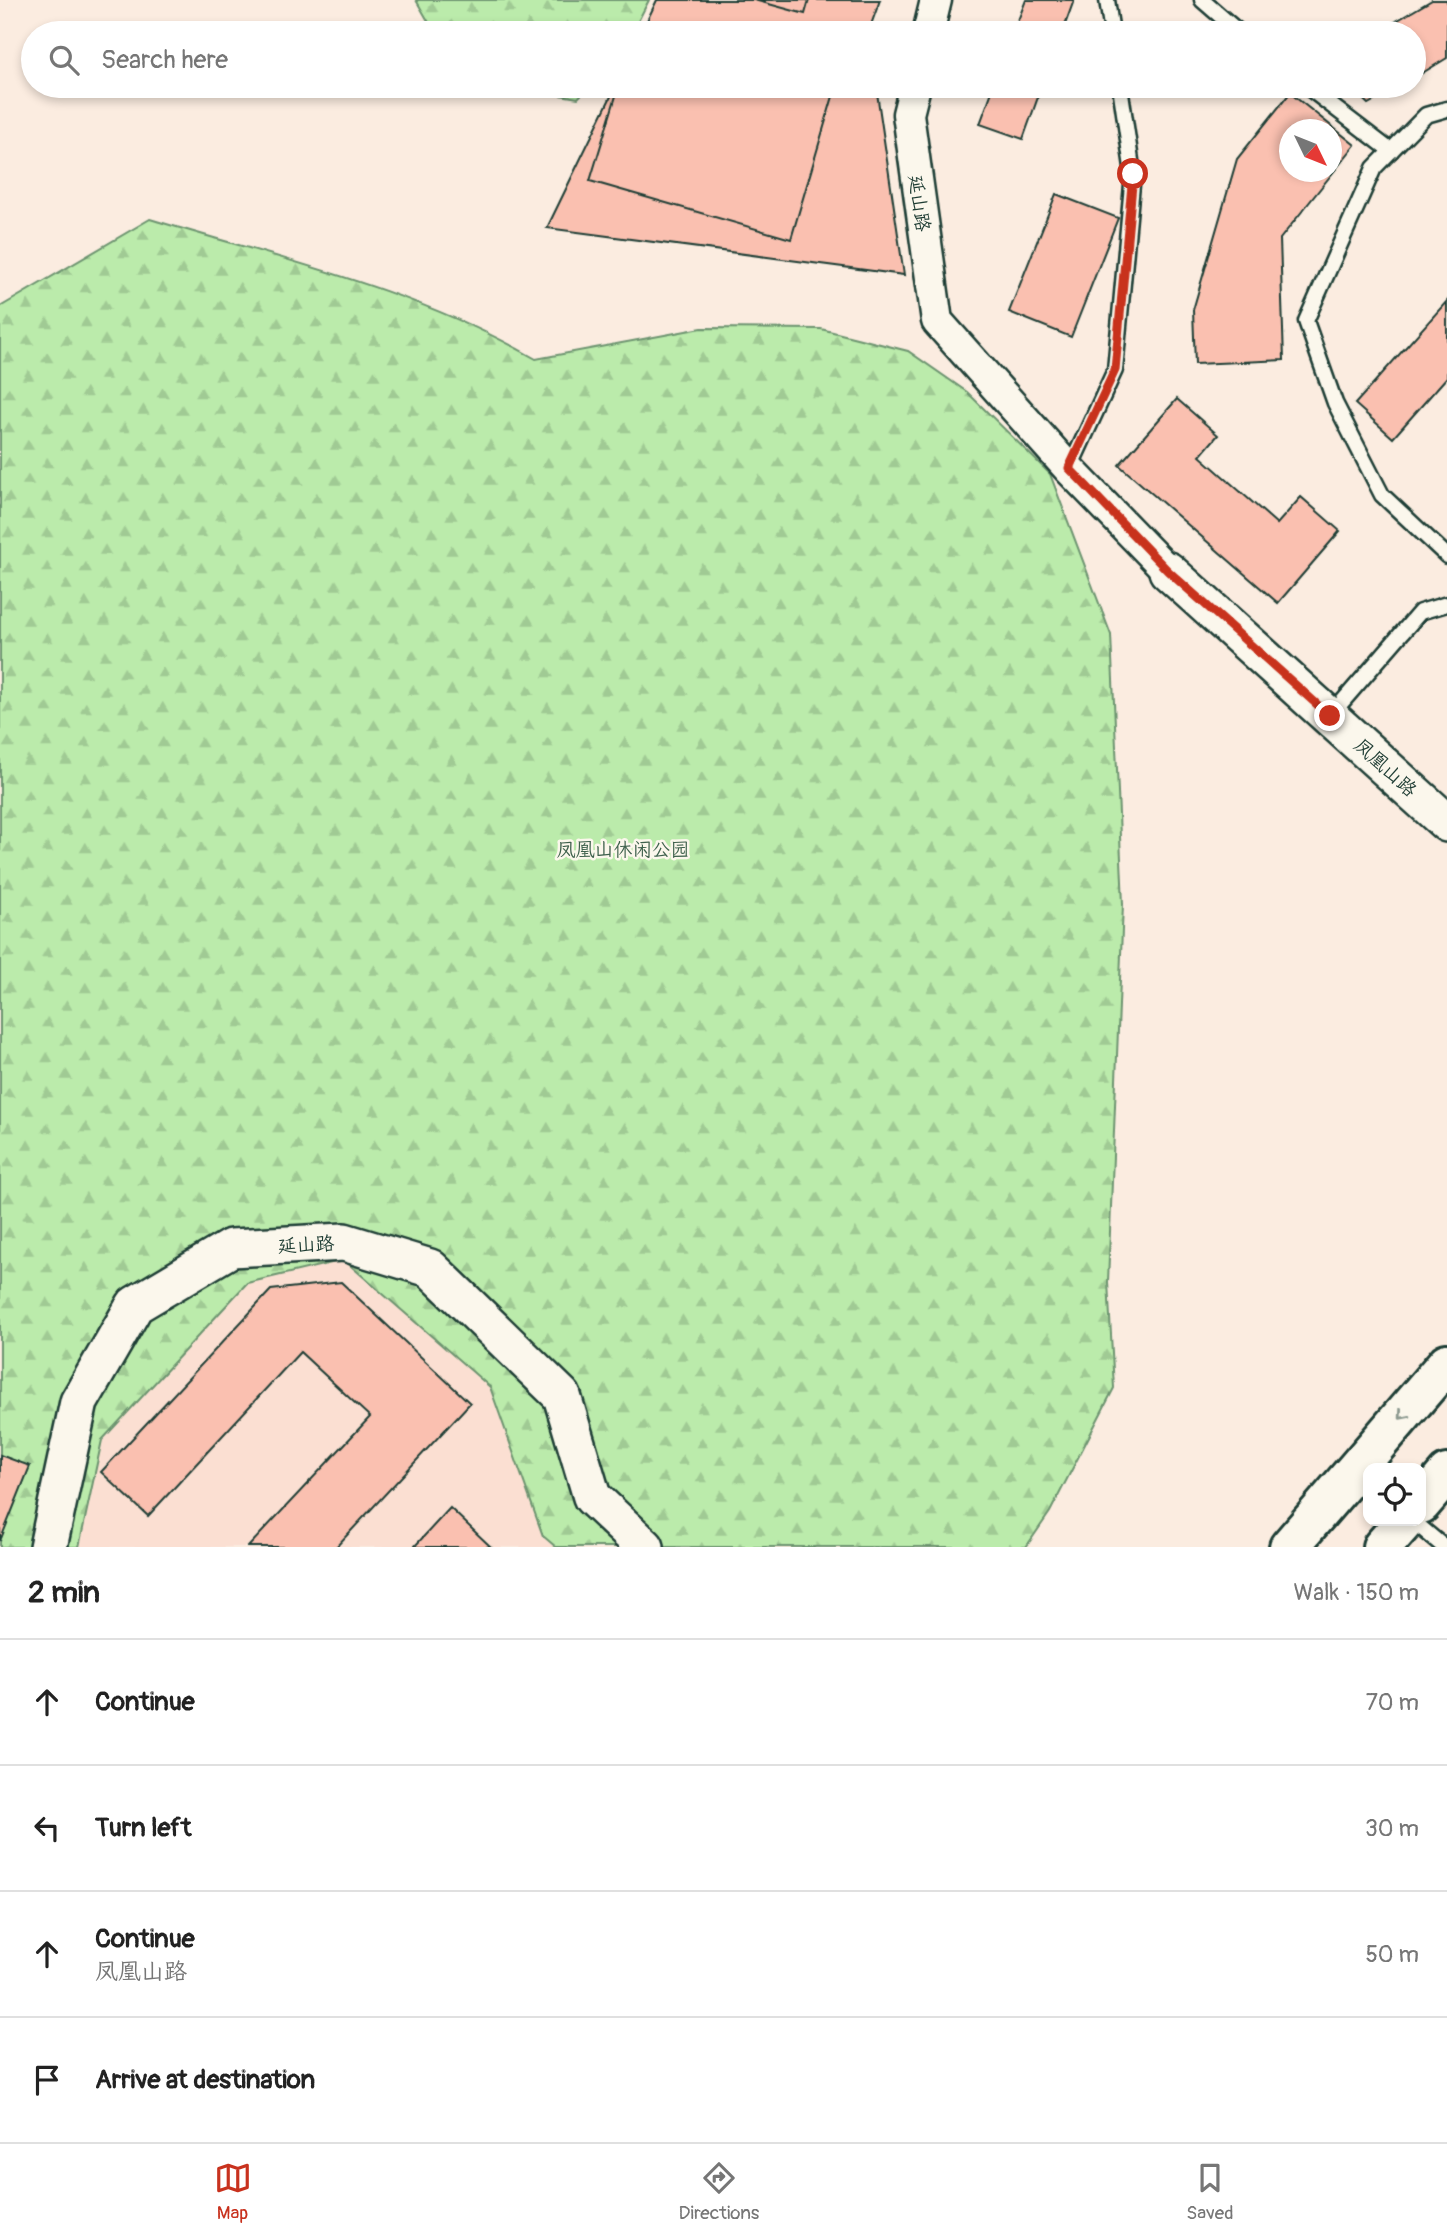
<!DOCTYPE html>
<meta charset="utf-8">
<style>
:root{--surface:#fff;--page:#f2f2f2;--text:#222;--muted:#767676;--line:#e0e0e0;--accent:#c8321e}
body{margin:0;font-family:Pangolin,"LXGW WenKai TC",sans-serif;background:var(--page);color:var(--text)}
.controls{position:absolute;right:21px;bottom:21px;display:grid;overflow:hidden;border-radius:14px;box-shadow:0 4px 10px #0003}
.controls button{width:63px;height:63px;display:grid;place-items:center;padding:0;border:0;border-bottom:2px solid var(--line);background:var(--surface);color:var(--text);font:35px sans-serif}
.compass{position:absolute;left:1279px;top:119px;width:63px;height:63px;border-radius:50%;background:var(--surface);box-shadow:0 4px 10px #0003;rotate:133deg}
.stop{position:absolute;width:21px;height:21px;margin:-16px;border:5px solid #c8321e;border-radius:50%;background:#fff}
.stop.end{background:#c8321e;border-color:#fff;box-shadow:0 2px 7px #0008}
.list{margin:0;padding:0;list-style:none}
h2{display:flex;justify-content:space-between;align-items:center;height:91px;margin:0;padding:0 28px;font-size:30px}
h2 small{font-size:23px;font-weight:400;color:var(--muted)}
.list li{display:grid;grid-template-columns:46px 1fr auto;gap:21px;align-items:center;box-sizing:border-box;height:126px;padding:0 28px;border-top:2px solid var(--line)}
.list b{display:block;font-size:26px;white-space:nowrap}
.list p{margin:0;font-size:23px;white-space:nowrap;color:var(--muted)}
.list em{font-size:23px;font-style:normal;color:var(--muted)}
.icon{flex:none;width:38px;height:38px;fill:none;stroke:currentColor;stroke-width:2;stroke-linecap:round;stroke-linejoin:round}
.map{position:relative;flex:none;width:1447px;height:1547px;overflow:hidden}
.search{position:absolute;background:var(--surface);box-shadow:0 4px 10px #0003;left:21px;right:21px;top:21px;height:77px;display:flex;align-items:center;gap:18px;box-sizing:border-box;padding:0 24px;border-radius:38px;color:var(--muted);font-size:26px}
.sheet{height:595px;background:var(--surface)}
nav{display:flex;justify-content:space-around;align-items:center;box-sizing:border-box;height:98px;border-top:2px solid var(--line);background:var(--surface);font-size:19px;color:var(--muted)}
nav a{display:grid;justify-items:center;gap:4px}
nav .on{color:var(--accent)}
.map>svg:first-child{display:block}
.built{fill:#fbdfd2}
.forest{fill:url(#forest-firs);stroke:#6d9470;stroke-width:2}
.building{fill:#fac0b0;stroke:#1f3d34;stroke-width:2;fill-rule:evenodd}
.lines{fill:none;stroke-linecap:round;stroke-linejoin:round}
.service-casing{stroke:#1f3d34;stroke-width:19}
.minor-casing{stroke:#1f3d34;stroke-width:35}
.tertiary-casing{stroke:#1f3d34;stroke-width:42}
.secondary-casing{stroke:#1f3d34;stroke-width:44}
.service{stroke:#fbf7ec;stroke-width:14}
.minor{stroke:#fbf7ec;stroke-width:30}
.tertiary{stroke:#fbf7ec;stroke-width:37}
.secondary{stroke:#fbf7ec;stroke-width:38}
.oneway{stroke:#8d9a90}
.route{stroke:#c8321e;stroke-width:9}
.labels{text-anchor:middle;stroke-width:5;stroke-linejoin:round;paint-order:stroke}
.street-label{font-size:19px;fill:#1f3d34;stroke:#fbf7ec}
.park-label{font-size:19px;fill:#3e604c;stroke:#fbf7ec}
</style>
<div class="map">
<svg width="1447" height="1547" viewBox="0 0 1447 1547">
<defs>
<pattern id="forest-firs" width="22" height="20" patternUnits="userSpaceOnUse" patternTransform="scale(1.75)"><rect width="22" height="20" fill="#bbebab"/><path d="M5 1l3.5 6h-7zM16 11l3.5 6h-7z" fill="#a0ca94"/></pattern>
</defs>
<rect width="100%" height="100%" fill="#fbece0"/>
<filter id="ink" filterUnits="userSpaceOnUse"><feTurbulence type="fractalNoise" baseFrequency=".0143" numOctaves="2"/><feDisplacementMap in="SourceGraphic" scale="14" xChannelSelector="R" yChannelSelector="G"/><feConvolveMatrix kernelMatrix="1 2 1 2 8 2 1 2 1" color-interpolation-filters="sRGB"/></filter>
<g filter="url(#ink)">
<!-- built -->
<polygon class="built" points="344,1260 490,1387 543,1535 556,1547 79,1547 102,1440 247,1283"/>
<!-- forest -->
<g class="forest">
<polygon points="416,0 649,0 632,33 435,33"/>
<polygon points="504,86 590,86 578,98"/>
<path d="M150 219C281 259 417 290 536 359L702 328 821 329 908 351 967 392 1050 474 1111 635 1123 904 1108 1282 1114 1388 1050 1512 1026 1547H556L543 1536 490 1387 344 1260 247 1283 102 1440 79 1547H0V307Z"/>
</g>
<!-- building -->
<g class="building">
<polygon points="657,0 880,0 868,33 641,33"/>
<polygon points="754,0 809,0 805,14"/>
<polygon points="1026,0 1074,0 1062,33 1013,33"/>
<polygon points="1432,0 1447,0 1447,58 1414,78 1414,33 1376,33"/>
<polygon points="637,23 673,33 634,33"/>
<polygon points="616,86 876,86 904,275 547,228"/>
<polygon points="619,86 836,86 791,239 590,181"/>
<polygon points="994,86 1042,86 1023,139 980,124"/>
<polygon points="1349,86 1400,86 1368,104"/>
<path d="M1290 93 1355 145 1280 239 1284 360 1195 364 1193 310 1237 159ZM1290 130H1332V172H1290Z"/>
<polygon points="1056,194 1118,218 1071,337 1009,312"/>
<polygon points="1447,301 1447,377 1393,438 1355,404"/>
<polygon points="1177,399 1218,435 1200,456 1277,524 1301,497 1340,531 1278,603 1119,465"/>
<polygon points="341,1282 470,1403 336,1547 248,1547 370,1417 300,1352 148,1516 101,1472 271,1290"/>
<polygon points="0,1455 30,1466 0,1541"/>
<polygon points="450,1508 491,1547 414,1547"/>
</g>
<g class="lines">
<!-- service casing -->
<g class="service-casing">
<g id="service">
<polyline points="1107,0 1112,33"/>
<polyline points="1202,0 1240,33"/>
<polyline points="1306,86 1391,151"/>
<polyline points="1447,109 1426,115 1374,168 1306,321 1335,403 1382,495 1447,556"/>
<polyline points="1068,472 1115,370 1133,174 1120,86"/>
<polyline points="1330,716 1420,612 1447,604"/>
<polyline points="1413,1521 1444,1547"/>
</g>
</g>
<!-- minor casing -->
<g class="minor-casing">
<g id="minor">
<polyline points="928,33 936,0"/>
<polyline points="915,86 908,114 937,321 1069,469 1168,571"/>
</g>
</g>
<!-- tertiary casing -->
<g class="tertiary-casing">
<g id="tertiary">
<polyline points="1168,571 1447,823"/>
<polyline points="48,1547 79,1402 135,1305 231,1248 344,1242 430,1268 562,1396 592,1497 645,1547"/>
</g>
</g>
<!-- secondary casing -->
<g class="secondary-casing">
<g id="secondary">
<polyline points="1421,1504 1447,1474"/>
<polyline points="1289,1547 1447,1363"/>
<polyline points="1382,1547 1405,1521"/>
</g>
</g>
<!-- service -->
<use href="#service" class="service"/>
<!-- minor -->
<use href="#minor" class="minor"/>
<!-- tertiary -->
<use href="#tertiary" class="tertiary"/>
<!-- secondary -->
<use href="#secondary" class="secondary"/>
</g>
<!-- one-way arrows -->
<defs><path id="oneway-chevron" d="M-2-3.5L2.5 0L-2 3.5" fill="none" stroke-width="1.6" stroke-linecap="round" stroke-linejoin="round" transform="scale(1.75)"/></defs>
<use class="oneway" href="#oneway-chevron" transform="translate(1403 1415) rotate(131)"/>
</g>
<g class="lines" filter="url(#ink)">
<!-- route -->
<polyline class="route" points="1133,174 1115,370 1069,468 1168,571 1330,716"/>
</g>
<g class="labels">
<!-- street labels -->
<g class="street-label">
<text transform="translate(920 203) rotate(82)" y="7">延山路</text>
<text transform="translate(1386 767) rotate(42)" y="7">凤凰山路</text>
<text transform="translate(306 1244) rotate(-3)" y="7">延山路</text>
</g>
<!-- park labels -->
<g class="park-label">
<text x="623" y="856">凤凰山休闲公园</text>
</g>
</g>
</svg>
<div class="controls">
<button><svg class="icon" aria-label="locate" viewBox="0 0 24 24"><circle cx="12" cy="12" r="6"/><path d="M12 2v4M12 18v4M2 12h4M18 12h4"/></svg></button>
</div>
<svg class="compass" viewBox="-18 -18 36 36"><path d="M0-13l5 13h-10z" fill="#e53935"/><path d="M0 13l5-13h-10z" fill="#767676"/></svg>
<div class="stop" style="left:1133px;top:174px"></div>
<div class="stop end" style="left:1330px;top:716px"></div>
<div class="search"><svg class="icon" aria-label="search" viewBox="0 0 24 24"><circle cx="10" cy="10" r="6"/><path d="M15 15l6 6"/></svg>Search here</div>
</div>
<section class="sheet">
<h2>2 min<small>Walk · 150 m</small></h2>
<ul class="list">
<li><svg class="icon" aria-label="ahead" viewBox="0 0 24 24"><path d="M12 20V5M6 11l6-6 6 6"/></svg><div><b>Continue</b></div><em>70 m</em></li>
<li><svg class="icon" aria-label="left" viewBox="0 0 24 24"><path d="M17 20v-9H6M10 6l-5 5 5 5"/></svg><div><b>Turn left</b></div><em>30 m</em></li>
<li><svg class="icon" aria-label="ahead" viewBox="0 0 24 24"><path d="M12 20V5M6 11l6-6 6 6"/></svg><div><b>Continue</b><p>凤凰山路</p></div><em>50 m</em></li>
<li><svg class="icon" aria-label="arrive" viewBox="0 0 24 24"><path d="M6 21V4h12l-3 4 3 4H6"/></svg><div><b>Arrive at destination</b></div></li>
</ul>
</section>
<nav>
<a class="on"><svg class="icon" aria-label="map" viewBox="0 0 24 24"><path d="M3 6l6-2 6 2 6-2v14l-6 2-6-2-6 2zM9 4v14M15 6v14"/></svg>Map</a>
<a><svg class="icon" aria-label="directions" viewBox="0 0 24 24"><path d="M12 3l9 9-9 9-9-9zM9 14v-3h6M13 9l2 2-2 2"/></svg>Directions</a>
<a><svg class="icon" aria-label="saved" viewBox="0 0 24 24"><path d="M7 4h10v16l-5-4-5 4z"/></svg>Saved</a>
</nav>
